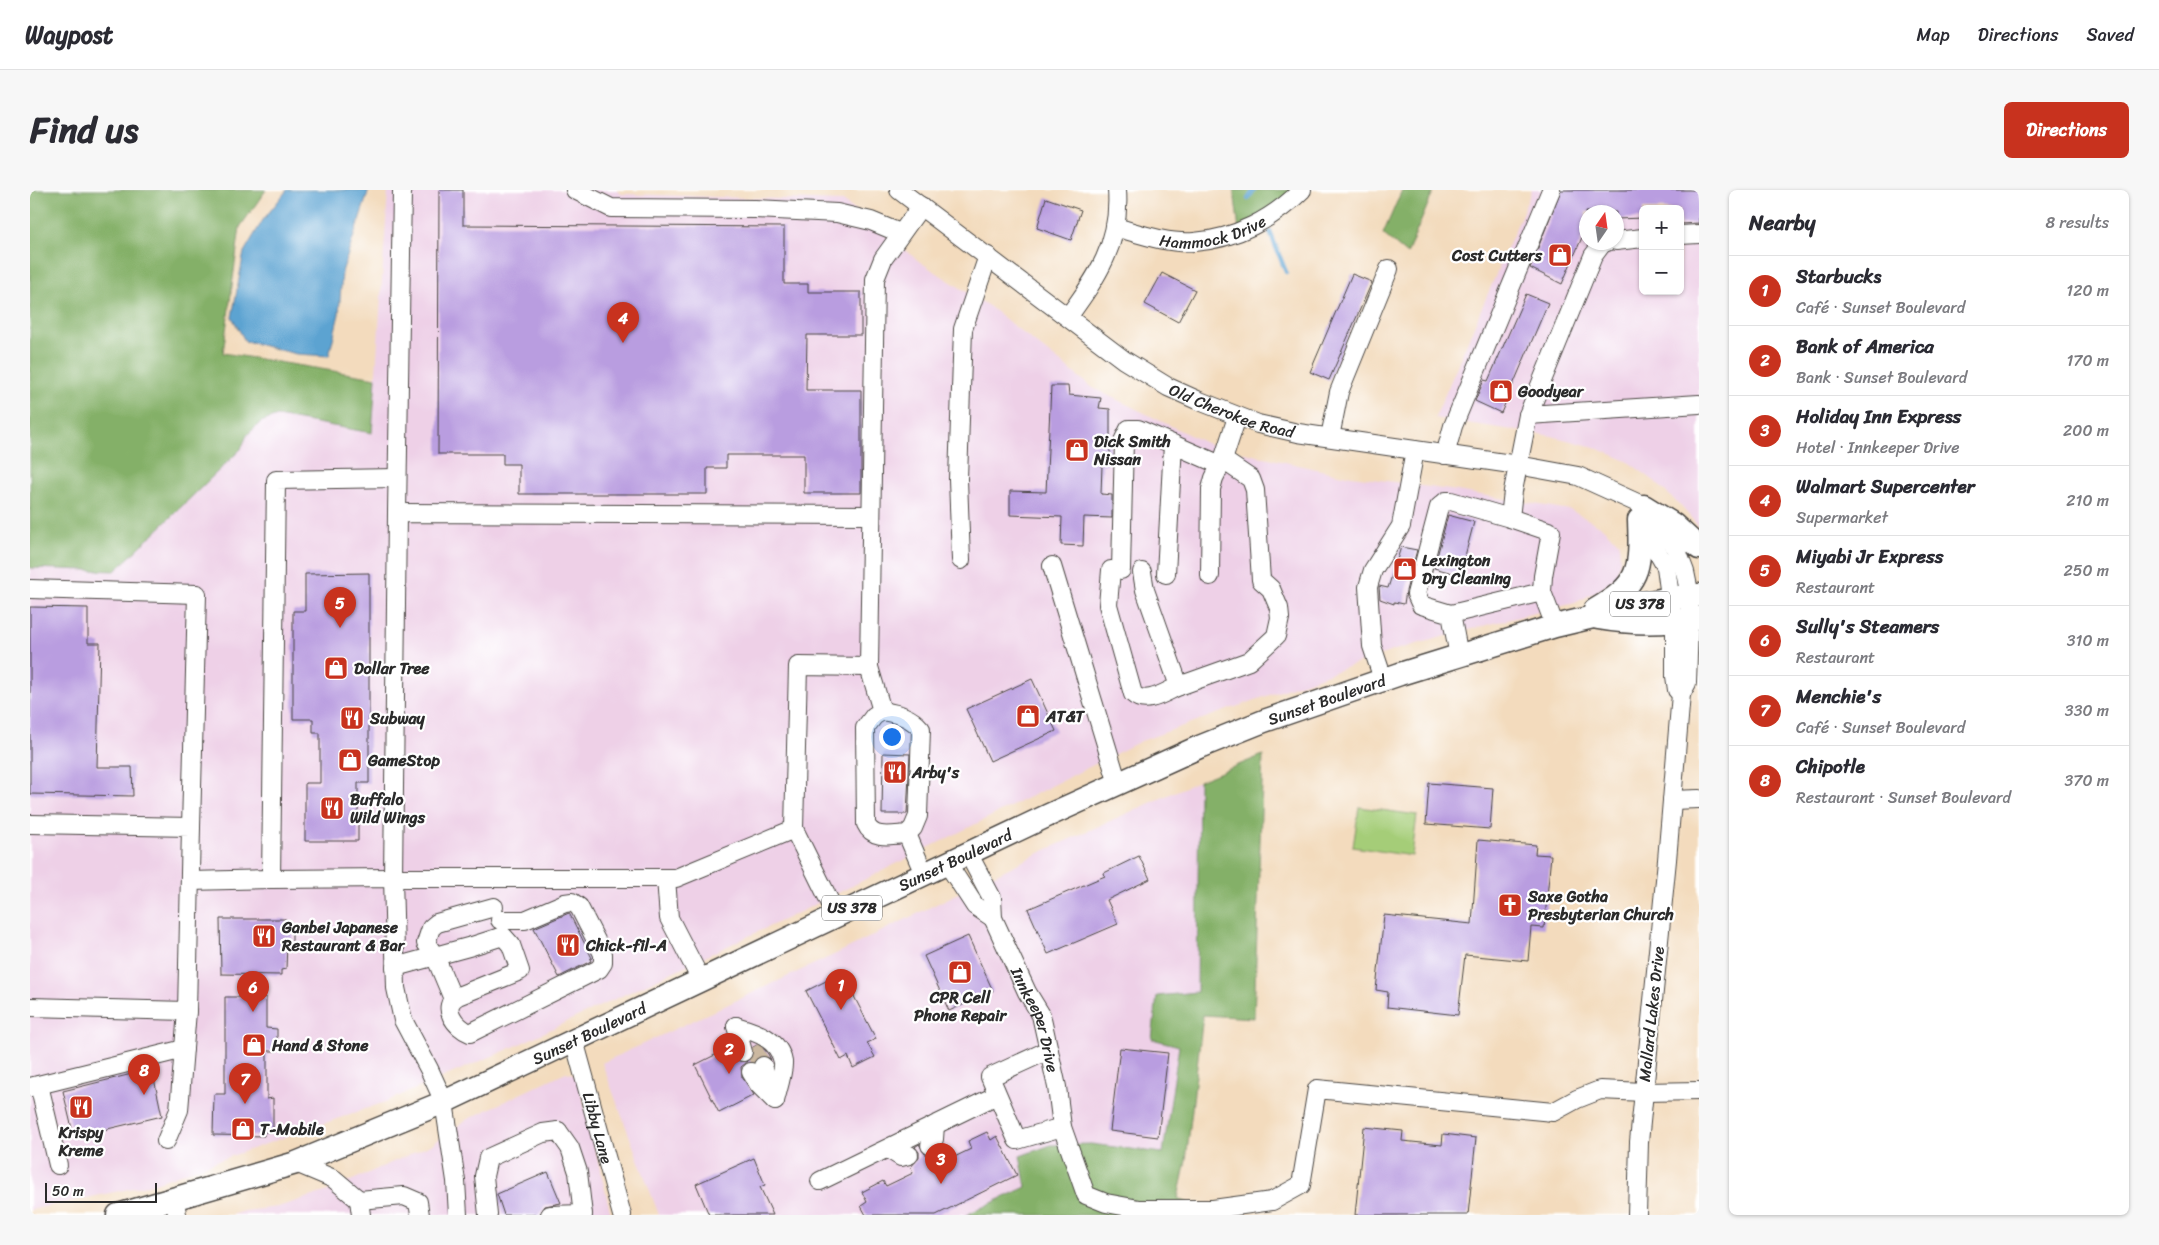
<!DOCTYPE html>
<meta charset="utf-8">
<style>
:root{--surface:#fff;--page:#f7f7f7;--text:#2b2b33;--muted:#7c7c81;--line:#e1e1e2;--accent:#c8321e}
body{margin:0;font-family:Sriracha,sans-serif;background:var(--page);color:var(--text)}
.controls{position:absolute;right:15px;top:15px;display:grid;overflow:hidden;border-radius:8px;box-shadow:0 1px 4px #0004}
.controls button{width:45px;height:45px;display:grid;place-items:center;padding:0;border:0;border-bottom:1px solid var(--line);background:var(--surface);color:var(--text);font:25px sans-serif}
.compass{position:absolute;left:1549px;top:15px;width:45px;height:45px;border-radius:50%;background:var(--surface);box-shadow:0 1px 4px #0004;rotate:13deg}
.scale{position:absolute;left:15px;bottom:12px;width:112px;box-sizing:border-box;padding-left:5px;border:2px solid #2b2b2b;border-top:0;font-size:14px;line-height:18px;white-space:nowrap;color:#2b2b2b;-webkit-text-stroke:4px #fff;paint-order:stroke}
.you{position:absolute;left:861px;top:546px;width:18px;height:18px;margin:-12px;border:4px solid #fff;border-radius:50%;background:#1a73e8;box-shadow:0 0 0 8px #1a73e833}
.badge{display:grid;place-items:center;width:32px;height:32px;border-radius:50%;background:var(--accent);color:#fff;font-size:16px;font-weight:700}
.pin{position:absolute;translate:-50% -41px;filter:drop-shadow(0 1px 2px #0008)}
.pin::after{content:'';position:absolute;top:26px;width:18px;height:15px;background:inherit;clip-path:polygon(0 0,100% 0,50% 100%)}
.list{margin:0;padding:0;list-style:none}
h2{display:flex;justify-content:space-between;align-items:center;height:65px;margin:0;padding:0 20px;font-size:21px}
h2 small{font-size:16px;font-weight:400;color:var(--muted)}
.list li{display:grid;grid-template-columns:32px 1fr auto;gap:15px;align-items:center;box-sizing:border-box;height:70px;padding:0 20px;border-top:1px solid var(--line)}
.list b{display:block;font-size:19px;white-space:nowrap}
.list p{margin:0;font-size:16px;white-space:nowrap;color:var(--muted)}
.list em{font-size:16px;font-style:normal;color:var(--muted)}
.map{position:relative;flex:none;width:1669px;height:1025px;overflow:hidden;border-radius:8px}
header{display:flex;align-items:center;gap:30px;box-sizing:border-box;height:70px;padding:0 25px;background:var(--surface);border-bottom:1px solid var(--line)}
header strong{font-size:24px}
nav{display:flex;gap:28px;margin-inline-start:auto;font-size:18px}
.intro{display:flex;align-items:center;justify-content:space-between;box-sizing:border-box;height:120px;padding:0 30px}
h1{margin:0;font-size:35px}
.button{padding:12px 22px;border-radius:8px;background:var(--accent);color:#fff;font-size:18px;font-weight:700}
main{display:flex;gap:30px;padding:0 30px}
aside{flex:1;background:var(--surface);border-radius:8px;box-shadow:0 1px 4px #0004}
.map>svg:first-child{display:block}
.built{fill:#eed0e7;fill-rule:evenodd}
.green{fill:#a5cd78;stroke:#687c52}
.forest{fill:#84b068;stroke:#586e4a}
.water{fill:#5ba3d1;stroke:#43677e}
.lines{fill:none;stroke-linecap:round;stroke-linejoin:round}
.stream{stroke:#5ba3d1;stroke-width:4.5}
.building{fill:#b99de0}
.minor-tunnel{stroke:#cbb8a0;stroke-width:18;stroke-dasharray:18 9;stroke-linecap:butt}
.minor-casing{stroke:#494541;stroke-width:20}
.major-casing{stroke:#494541;stroke-width:25}
.minor{stroke:#fff;stroke-width:18}
.major{stroke:#fff;stroke-width:22}
.labels{text-anchor:middle;stroke-width:4.5;stroke-linejoin:round;paint-order:stroke}
.shield{fill:#fff;stroke:#6b6b6b;stroke-width:1}
.shield-label{font-size:15px;font-weight:bold;fill:#2b2b2b}
.street-label{font-size:16px;fill:#2b2b2b;stroke:#fff}
.poi-label{font-size:16px;font-weight:bold;fill:#2b2b2b;stroke:#fff;text-anchor:start}
</style>
<header>
<strong>Waypost</strong>
<nav><a>Map</a><a>Directions</a><a>Saved</a></nav>
</header>
<div class="intro"><h1>Find us</h1><a class="button">Directions</a></div>
<main>
<div class="map">
<svg width="1669" height="1025" viewBox="0 0 1669 1025">
<rect width="100%" height="100%" fill="#fff"/>
<filter id="ink" filterUnits="userSpaceOnUse"><feTurbulence type="fractalNoise" baseFrequency=".02" numOctaves="2"/><feDisplacementMap in="SourceGraphic" scale="10" xChannelSelector="R" yChannelSelector="G"/><feConvolveMatrix kernelMatrix="1 2 1 2 8 2 1 2 1" color-interpolation-filters="sRGB"/></filter>
<filter id="wash" filterUnits="userSpaceOnUse"><feTurbulence type="fractalNoise" baseFrequency=".0096" numOctaves="4" result="noise"/><feDisplacementMap in="SourceGraphic" scale="20" xChannelSelector="R" yChannelSelector="G"/><feGaussianBlur stdDeviation="1.12" result="paint"/><feColorMatrix in="noise" values="0 0 0 0 0 0 0 0 0 0 0 0 0 0 0 0 0 1.4 0 .05"/><feComposite in="paint" operator="in"/></filter>
<g filter="url(#wash)">
<rect width="100%" height="100%" fill="#f3dbbd"/>
<!-- built -->
<g class="built">
<polygon points="358,0 586,0 591,4 813,11 890,72 960,117 1063,198 1180,255 1308,284 1427,301 1540,320 1572,337 1589,353 1590,369 1587,386 1573,398 1545,413 1460,434 1365,460 1111,551 772,721 481,858 355,912 122,994 0,1020 0,378 85,381 211,259 217,245 231,232 247,226 342,243"/>
<path d="M1502 0H1669V337L1649 314 1623 290 1597 271 1564 257 1522 246 1405 228ZM1613 19H1650V101H1613ZM1556 22H1586V52H1556Z"/>
<polygon points="1169,591 1167,803 1122,849 1149,855 1133,963 996,997 936,1025 629,1025 572,873 808,763 1007,664"/>
<polygon points="536,882 546,885 549,892 581,1025 201,1025 214,1021 248,1017 298,1001 401,955 436,930"/>
</g>
<!-- green -->
<polygon class="green" points="1329,617 1387,625 1382,666 1323,657"/>
<!-- forest -->
<g class="forest">
<polygon points="0,0 236,0 210,37 193,163 346,188 342,243 247,226 231,232 217,245 211,259 85,381 0,378"/>
<polygon points="1204,0 1272,0 1209,41"/>
<polygon points="1372,0 1404,0 1377,64 1353,44"/>
<polygon points="1233,565 1224,828 1173,825 1156,971 1148,1008 1181,1025 936,1025 996,997 990,966 1021,955 1061,954 1133,963 1149,856 1122,849 1127,806 1167,802 1169,591"/>
</g>
<!-- water -->
<polygon class="water" points="257,0 339,0 312,82 309,124 299,166 266,164 215,151 202,127 214,62 233,30"/>
<g class="lines">
<!-- stream -->
<g class="stream">
<polyline points="1218,9 1224,0"/>
<polyline points="1240,42 1256,82"/>
</g>
</g>
<g id="blocks">
<!-- building -->
<g class="building">
<polygon points="409,0 433,0 433,35 754,37 754,94 778,94 778,102 831,102 831,145 777,145 776,200 831,200 831,303 774,303 774,265 696,265 696,278 677,278 677,304 489,304 489,274 473,274 473,264 408,264"/>
<polygon points="1531,0 1669,0 1669,33 1650,34 1650,19 1613,19 1613,28 1586,29 1586,22 1556,22 1556,38 1532,94 1500,78"/>
<polygon points="1016,8 1051,20 1041,50 1007,38"/>
<polygon points="1132,83 1165,100 1148,132 1115,114"/>
<polygon points="1322,84 1342,92 1299,190 1280,182"/>
<polygon points="1496,104 1518,113 1471,223 1445,211 1454,190 1458,191"/>
<polygon points="1021,196 1038,196 1039,205 1071,208 1069,218 1080,219 1080,273 1072,275 1071,304 1082,305 1082,328 1054,327 1053,356 1031,355 1032,327 980,325 980,301 1016,302"/>
<polygon points="1418,325 1444,332 1430,385 1404,378"/>
<polygon points="1371,357 1387,360 1376,401 1374,414 1364,412 1364,414 1350,409 1349,396 1358,398"/>
<polygon points="339,383 339,593 328,593 328,651 275,651 275,593 290,593 290,543 283,543 283,529 263,529 263,421 275,421 275,384"/>
<polygon points="0,417 58,418 58,453 70,453 67,577 102,577 103,606 0,604"/>
<polygon points="1002,489 1026,541 960,571 936,519"/>
<polygon points="853,563 880,564 877,624 852,624"/>
<polygon points="1399,593 1463,598 1460,639 1396,634"/>
<polygon points="1448,650 1506,655 1505,664 1521,665 1514,738 1501,737 1498,771 1435,765 1428,825 1357,817 1358,802 1346,800 1354,725 1442,734"/>
<polygon points="1109,666 1120,689 1077,710 1088,734 1018,764 998,719 1075,686 1074,683"/>
<polygon points="539,723 562,768 560,769 561,771 529,787 504,738"/>
<polygon points="190,729 256,729 256,734 262,734 262,754 257,754 256,779 251,780 251,785 191,784"/>
<polygon points="938,746 963,801 919,821 894,766"/>
<polygon points="812,783 846,849 837,853 845,867 823,878 818,866 811,870 776,801"/>
<polygon points="195,807 236,807 236,838 247,839 247,861 237,861 237,909 243,908 243,942 234,942 234,946 183,945 184,904 195,904"/>
<polygon points="727,855 735,860 738,864 741,870 736,866 730,866 723,872 716,873 711,877 712,887 724,905 689,923 665,875 701,857 706,870 716,872 723,865 723,857"/>
<polygon points="1090,858 1138,863 1128,947 1080,941"/>
<polygon points="122,879 132,926 44,947 33,901"/>
<polygon points="1334,937 1373,941 1372,951 1412,955 1413,944 1446,948 1438,1025 1325,1025"/>
<polygon points="957,942 961,950 967,946 987,985 906,1025 836,1025 831,1016 837,1012 832,1002 853,991 856,996 883,983 881,977 889,967 889,962 885,957 889,954 895,964 905,964 906,968 911,966 914,972 941,959 938,951"/>
<polygon points="724,968 735,995 730,997 743,1025 679,1025 666,994"/>
<polygon points="518,982 531,1013 515,1016 509,1025 474,1025 467,1004"/>
</g>
</g>
</g>
<g filter="url(#ink)">
<use href="#blocks" fill-opacity="0" stroke="#494541" stroke-width="1"/>
<g class="lines">
<!-- minor-tunnel -->
<polyline class="minor-tunnel" points="722,858 733,876"/>
<!-- minor casing -->
<g class="minor-casing">
<g id="minor">
<polyline points="545,0 581,18 725,19 807,23 841,31 870,43"/>
<path id="s1" d="M869 0 1094 170 1138 197 1167 210 1228 234 1268 243 1488 275 1548 286 1614 316 1646 358 1655 382 1660 406 1657 493 1651 504 1637 670 1609 952 1607 1025"/>
<path id="s2" d="M1085 37C1110 44 1137 54 1164 52 1205 49 1243 29 1272 0"/>
<polyline points="1650,45 1669,44"/>
<polyline points="1586,51 1613,48"/>
<path d="M1038 127C1067 87 1091 53 1087 0"/>
<polyline points="1498,225 1669,214"/>
<polyline points="1300,247 1309,202 1359,79"/>
<polyline points="1415,265 1423,236 1521,0"/>
<polyline points="367,288 246,290 241,689 363,688 366,798 373,830 399,879 414,912 426,991 428,1025"/>
<polyline points="367,323 372,0"/>
<polyline points="1609,330 1636,377 1645,443 1645,486 1647,500 1651,504"/>
<polyline points="931,370 928,289 933,139 958,66"/>
<polyline points="1022,376 1088,594"/>
<path d="M1081 380 1078 415 1103 504C1116 516 1135 502 1149 496"/>
<polyline points="1091,380 1094,249 1099,239 1108,239 1186,273 1193,270 1207,227"/>
<polyline points="1112,382 1115,400 1149,496 1219,471 1246,446 1250,428 1249,418 1241,399 1231,390 1225,300 1221,289 1193,270 1184,288 1181,299 1180,386"/>
<polyline points="1136,384 1143,254"/>
<polyline points="0,399 167,404 161,637"/>
<polyline points="1421,424 1391,415 1386,404 1409,317 1416,311 1421,311 1480,328"/>
<polyline points="1525,436 1512,402 1513,386 1521,342 1480,328 1483,301 1498,225 1563,66 1572,54 1577,52"/>
<polyline points="1429,466 1421,424 1512,402"/>
<polyline points="1353,489 1342,456 1338,397 1343,380 1371,336 1385,260"/>
<polyline points="852,521 839,477 845,89 853,69 891,16"/>
<path d="M852 521C868 524 880 526 891 539L888 626 883 638 877 644C862 645 843 650 836 634L835 538 844 526Z"/>
<polyline points="1642,610 1669,609"/>
<polyline points="0,634 161,637 157,821 0,817"/>
<polyline points="764,639 768,476 839,477"/>
<polyline points="877,644 894,684"/>
<path id="s3" d="M938 663 962 708 963 728 997 802 1011 825 1027 897 1032 937 1056 1005 1076 1013 1109 1019H1183L1242 1011 1271 995 1287 899 1523 922 1547 909 1570 900 1614 902 1669 901"/>
<polyline points="917,673 945,716 963,728"/>
<polyline points="636,688 639,728 671,790"/>
<polyline points="160,691 241,689"/>
<polyline points="807,726 764,639 646,688 363,688 367,323 841,325"/>
<path d="M365 777 442 756 473 746 481 755 490 781 428 806C409 816 426 838 440 843L569 779 573 773V764L549 717 542 712 535 713 495 730H470"/>
<polyline points="423,809 405,766 396,753 401,738 407,733 464,717"/>
<path d="M706 836C726 842 749 849 753 872 754 881 747 902 745 911"/>
<polyline points="706,836 713,862"/>
<path id="s4" d="M544 850 592 1025"/>
<polyline points="1019,860 960,887 987,950 1032,937"/>
<polyline points="733,876 742,903"/>
<polyline points="721,882 729,895 745,911"/>
<polyline points="9,895 28,975"/>
<polyline points="0,897 154,859"/>
<polyline points="528,941 540,958 548,982 553,1025"/>
<polyline points="136,951 149,920 157,821"/>
<polyline points="900,955 904,949 905,935"/>
<polyline points="858,959 871,967 879,965"/>
<polyline points="266,973 304,989 329,1010 331,1025"/>
<polyline points="790,991 967,905"/>
<polyline points="145,1009 147,1025"/>
<polyline points="329,1010 374,1006 388,1012 390,1025"/>
<polyline points="458,1025 454,986 458,968 513,943 528,941"/>
<polyline points="520,1025 553,1024"/>
</g>
</g>
<!-- major casing -->
<g class="major-casing">
<g id="major">
<polyline points="1614,316 1643,334 1669,358"/>
<path d="M1565 420C1610 394 1611 380 1609 330"/>
<path d="M1568 428C1602 434 1636 434 1669 428"/>
<path id="s5" d="M88 1025 266 973 414 912 1019 625 1169 557 1234 531 1370 484 1525 436 1563 427 1589 418 1640 408 1669 405"/>
</g>
</g>
<!-- minor -->
<use href="#minor" class="minor"/>
<!-- major -->
<use href="#major" class="major"/>
</g>
</g>
<!-- icons -->
<defs>
<g id="shop-square" transform="scale(1.25)"><rect x="-9" y="-9" width="18" height="18" rx="4" fill="#c8321e" stroke="#fff"/><path d="M-5-2.5h2.3a2.7 3.5 0 0 1 5.4 0H5L5.5 6h-11ZM-1.5-2.5h3a1.5 2.3 0 0 0-3 0Z" fill="#fff"/></g>
<g id="restaurant-square" transform="scale(1.25)"><rect x="-9" y="-9" width="18" height="18" rx="4" fill="#c8321e" stroke="#fff"/><path d="M-5-6h1v4h1v-4h1v4h1v-4h1v5L-1.5 .5V6h-2V.5L-5-1ZM5-6V6H3V1.5H1.5Q1.5-4 5-6Z" fill="#fff"/></g>
<g id="church-square" transform="scale(1.25)"><rect x="-9" y="-9" width="18" height="18" rx="4" fill="#c8321e" stroke="#fff"/><path d="M-1.2-6h2.4v3.5h3.3v2.4h-3.3V6h-2.4V-.1h-3.3v-2.4h3.3Z" fill="#fff"/></g>
</defs>
<g fill-rule="evenodd">
<use href="#shop-square" x="1530" y="65"/>
<use href="#shop-square" x="1471" y="201"/>
<use href="#shop-square" x="1047" y="260"/>
<use href="#shop-square" x="1375" y="379"/>
<use href="#shop-square" x="306" y="478"/>
<use href="#shop-square" x="998" y="526"/>
<use href="#restaurant-square" x="322" y="528"/>
<use href="#shop-square" x="320" y="570"/>
<use href="#restaurant-square" x="865" y="582"/>
<use href="#restaurant-square" x="302" y="618"/>
<use href="#church-square" x="1480" y="715"/>
<use href="#restaurant-square" x="234" y="746"/>
<use href="#restaurant-square" x="538" y="755"/>
<use href="#shop-square" x="930" y="782"/>
<use href="#shop-square" x="224" y="855"/>
<use href="#restaurant-square" x="51" y="917"/>
<use href="#shop-square" x="213" y="939"/>
</g>
<g class="labels">
<!-- shield labels -->
<g class="shield">
<rect x="1580" y="401.5" width="60" height="25" rx="4"/>
<rect x="792" y="705.5" width="60" height="25" rx="4"/>
</g>
<g class="shield-label">
<text x="1610" y="419">US 378</text>
<text x="822" y="723">US 378</text>
</g>
<!-- street labels -->
<g class="street-label">
<text dy="6" stroke="none"><textPath href="#s2" startOffset="101">Hammock Drive</textPath></text>
<text dy="6" stroke="none"><textPath href="#s1" startOffset="402">Old Cherokee Road</textPath></text>
<text dy="6" stroke="none"><textPath href="#s5" startOffset="1316">Sunset Boulevard</textPath></text>
<text dy="6" stroke="none"><textPath href="#s5" startOffset="911">Sunset Boulevard</textPath></text>
<text transform="translate(1621 824) rotate(-84)" y="6">Mallard Lakes Drive</text>
<text dy="6" stroke="none"><textPath href="#s3" startOffset="182">Innkeeper Drive</textPath></text>
<text dy="6" stroke="none"><textPath href="#s5" startOffset="506">Sunset Boulevard</textPath></text>
<text dy="6" stroke="none"><textPath href="#s4" startOffset="91">Libby Lane</textPath></text>
</g>
<!-- poi labels -->
<g class="poi-label">
<text x="1512" y="71" text-anchor="end">Cost Cutters</text>
<text x="1488" y="207">Goodyear</text>
<text x="1064" y="257">Dick Smith<tspan x="1064" dy="18">Nissan</tspan></text>
<text x="1392" y="376">Lexington<tspan x="1392" dy="18">Dry Cleaning</tspan></text>
<text x="324" y="484">Dollar Tree</text>
<text x="1016" y="532">AT&amp;T</text>
<text x="340" y="534">Subway</text>
<text x="338" y="576">GameStop</text>
<text x="882" y="588">Arby's</text>
<text x="320" y="615">Buffalo<tspan x="320" dy="18">Wild Wings</tspan></text>
<text x="1498" y="712">Saxe Gotha<tspan x="1498" dy="18">Presbyterian Church</tspan></text>
<text x="252" y="743">Ganbei Japanese<tspan x="252" dy="18">Restaurant &amp; Bar</tspan></text>
<text x="556" y="761">Chick-fil-A</text>
<text x="930" y="813" text-anchor="middle">CPR Cell<tspan x="930" dy="18">Phone Repair</tspan></text>
<text x="242" y="861">Hand &amp; Stone</text>
<text x="230" y="945">T-Mobile</text>
<text x="51" y="948" text-anchor="middle">Krispy<tspan x="51" dy="18">Kreme</tspan></text>
</g>
</g>
</svg>
<div class="controls">
<button>+</button>
<button>−</button>
</div>
<svg class="compass" viewBox="-18 -18 36 36"><path d="M0-13l5 13h-10z" fill="#e53935"/><path d="M0 13l5-13h-10z" fill="#7c7c81"/></svg>
<div class="scale">50 m</div>
<div class="you"></div>
<div class="pin badge" style="left:811px;top:820px">1</div>
<div class="pin badge" style="left:699px;top:884px">2</div>
<div class="pin badge" style="left:911px;top:994px">3</div>
<div class="pin badge" style="left:593px;top:153px">4</div>
<div class="pin badge" style="left:310px;top:438px">5</div>
<div class="pin badge" style="left:223px;top:822px">6</div>
<div class="pin badge" style="left:215px;top:914px">7</div>
<div class="pin badge" style="left:114px;top:905px">8</div>
</div>
<aside>
<h2>Nearby<small>8 results</small></h2>
<ul class="list">
<li><span class="badge">1</span><div><b>Starbucks</b><p>Café · Sunset Boulevard</p></div><em>120 m</em></li>
<li><span class="badge">2</span><div><b>Bank of America</b><p>Bank · Sunset Boulevard</p></div><em>170 m</em></li>
<li><span class="badge">3</span><div><b>Holiday Inn Express</b><p>Hotel · Innkeeper Drive</p></div><em>200 m</em></li>
<li><span class="badge">4</span><div><b>Walmart Supercenter</b><p>Supermarket</p></div><em>210 m</em></li>
<li><span class="badge">5</span><div><b>Miyabi Jr Express</b><p>Restaurant</p></div><em>250 m</em></li>
<li><span class="badge">6</span><div><b>Sully's Steamers</b><p>Restaurant</p></div><em>310 m</em></li>
<li><span class="badge">7</span><div><b>Menchie's</b><p>Café · Sunset Boulevard</p></div><em>330 m</em></li>
<li><span class="badge">8</span><div><b>Chipotle</b><p>Restaurant · Sunset Boulevard</p></div><em>370 m</em></li>
</ul>
</aside>
</main>
